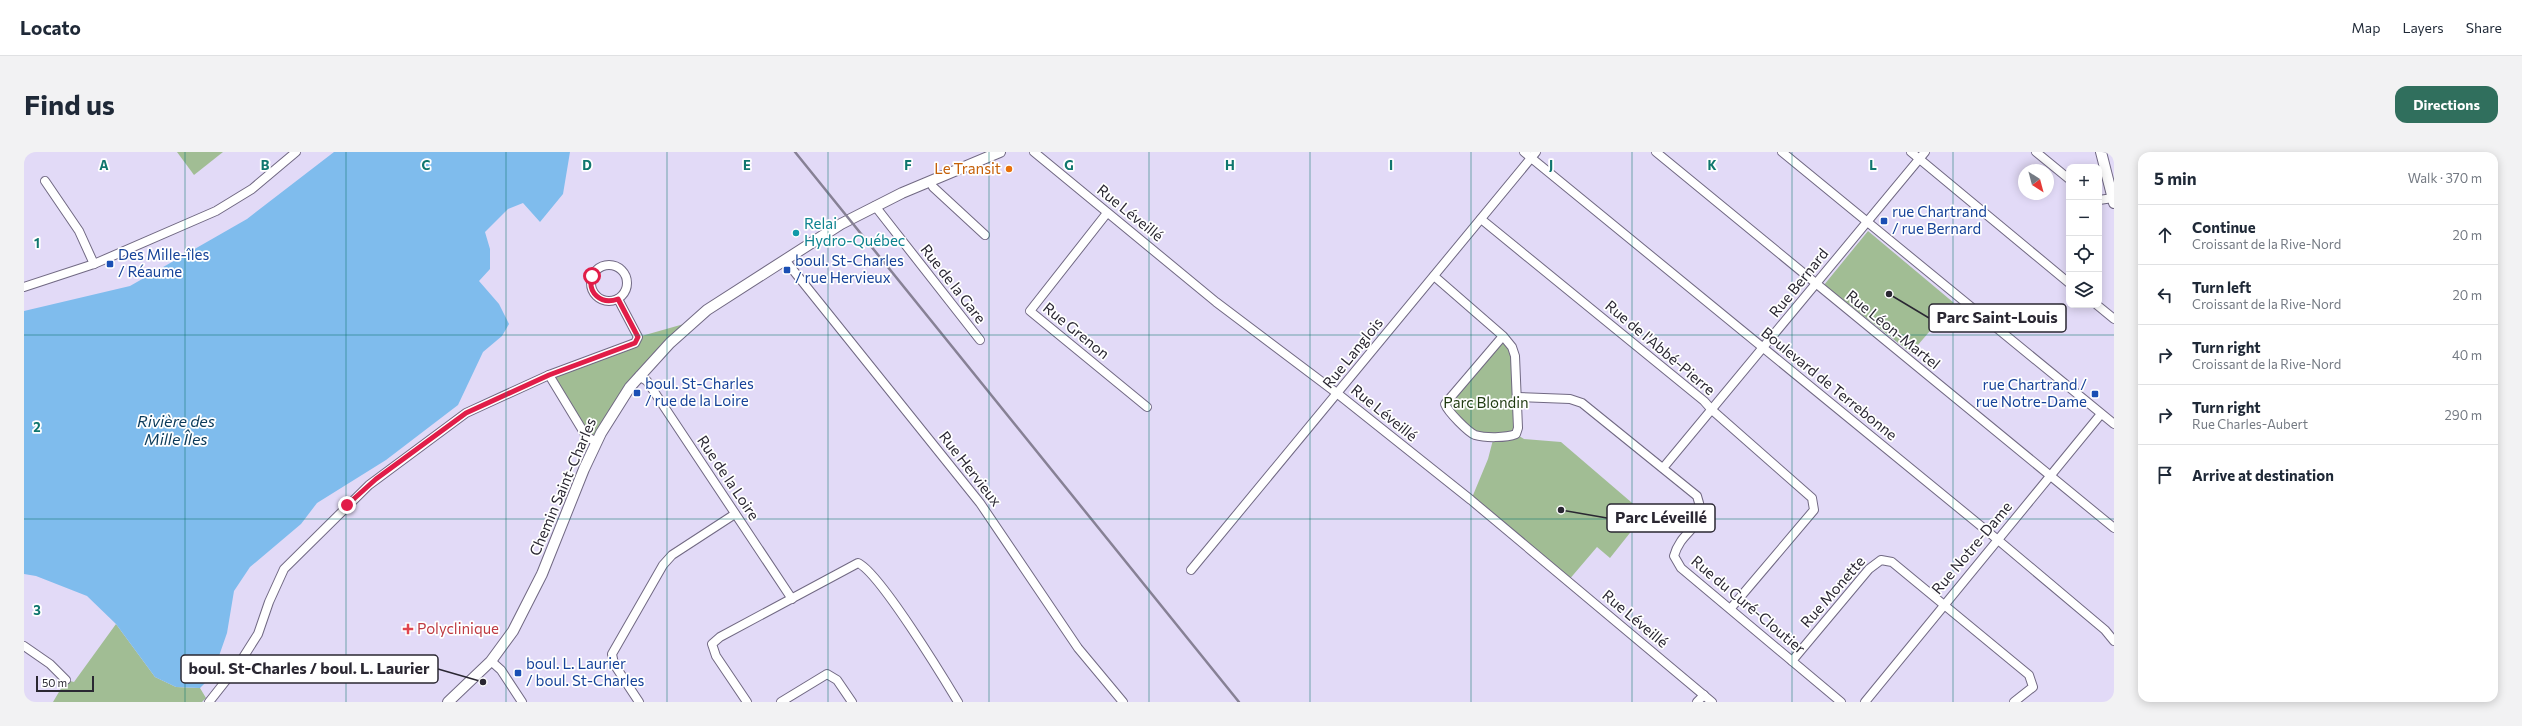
<!DOCTYPE html>
<meta charset="utf-8">
<style>
:root{--surface:#fff;--page:#f2f2f3;--text:#1f2937;--muted:#747a83;--line:#e0e1e3;--accent:#306f5d}
body{margin:0;font-family:Commissioner,sans-serif;background:var(--page);color:var(--text)}
.controls{position:absolute;right:12px;top:12px;display:grid;overflow:hidden;border-radius:8px;box-shadow:0 2px 10px #0003}
.controls button{width:36px;height:36px;display:grid;place-items:center;padding:0;border:0;border-bottom:1px solid var(--line);background:var(--surface);color:var(--text);font:20px sans-serif}
.compass{position:absolute;left:1994px;top:12px;width:36px;height:36px;border-radius:50%;background:var(--surface);box-shadow:0 2px 10px #0003;rotate:144deg}
.scale{position:absolute;left:12px;bottom:10px;width:58px;box-sizing:border-box;padding-left:4px;border:2px solid #2a2732;border-top:0;font-size:11px;line-height:14px;white-space:nowrap;color:#2a2732;-webkit-text-stroke:3px #fff;paint-order:stroke}
.stop{position:absolute;width:12px;height:12px;margin:-9px;border:3px solid #e11d48;border-radius:50%;background:#fff}
.stop.end{background:#e11d48;border-color:#fff;box-shadow:0 1px 4px #0008}
.list{margin:0;padding:0;list-style:none}
h2{display:flex;justify-content:space-between;align-items:center;height:52px;margin:0;padding:0 16px;font-size:17px}
h2 small{font-size:13px;font-weight:400;color:var(--muted)}
.list li{display:grid;grid-template-columns:26px 1fr auto;gap:12px;align-items:center;box-sizing:border-box;height:60px;padding:0 16px;border-top:1px solid var(--line)}
.list b{display:block;font-size:15px;white-space:nowrap}
.list p{margin:0;font-size:13px;white-space:nowrap;color:var(--muted)}
.list em{font-size:13px;font-style:normal;color:var(--muted)}
.icon{flex:none;width:22px;height:22px;fill:none;stroke:currentColor;stroke-width:2;stroke-linecap:round;stroke-linejoin:round}
.map{position:relative;flex:none;width:2090px;height:550px;overflow:hidden;border-radius:12px}
header{display:flex;align-items:center;gap:24px;box-sizing:border-box;height:56px;padding:0 20px;background:var(--surface);border-bottom:1px solid var(--line)}
header strong{font-size:19px}
nav{display:flex;gap:22px;margin-inline-start:auto;font-size:14px}
.intro{display:flex;align-items:center;justify-content:space-between;box-sizing:border-box;height:96px;padding:0 24px}
h1{margin:0;font-size:28px}
.button{padding:10px 18px;border-radius:12px;background:var(--accent);color:#fff;font-size:14px;font-weight:700}
main{display:flex;gap:24px;padding:0 24px}
aside{flex:1;background:var(--surface);border-radius:12px;box-shadow:0 2px 10px #0003}
.map>svg:first-child{display:block}
.green{fill:#a1bd94}
.water{fill:#7fbced}
.lines{fill:none;stroke-linecap:round;stroke-linejoin:round}
.minor-casing{stroke:#716983;stroke-width:10}
.major-casing{stroke:#716983;stroke-width:12}
.minor{stroke:#fff;stroke-width:8}
.major{stroke:#fff;stroke-width:10}
.rail{stroke:#878195;stroke-width:2.5}
.route{stroke:#e11d48;stroke-width:5}
.grid{fill:none;stroke:#0f766e;stroke-width:1;stroke-opacity:0.55}
.food-dot{fill:#e8710a;stroke:#fff;stroke-width:1.5}
.transit-dot{fill:#1a4fb4;stroke:#fff;stroke-width:1.5}
.culture-dot{fill:#0f9aa8;stroke:#fff;stroke-width:1.5}
.health-dot{fill:#e0444e;stroke:#fff;stroke-width:1.5}
.labels{text-anchor:middle;stroke-width:3.5;stroke-linejoin:round;paint-order:stroke}
.food-label{font-size:15px;fill:#c56008;stroke:#fff;text-anchor:end}
.transit-label{font-size:15px;fill:#164399;stroke:#fff;text-anchor:start}
.street-label{font-size:15px;fill:#2a2732;stroke:#fff}
.culture-label{font-size:15px;fill:#0d838f;stroke:#fff;text-anchor:start}
.park-label{font-size:15px;fill:#1f3a10;stroke:#fff}
.health-label{font-size:15px;fill:#be3a42;stroke:#fff;text-anchor:start}
.water-label{font-size:16px;font-style:italic;fill:#0b3b5b;stroke:#fff}
.grid-label{font-size:13px;text-anchor:middle;font-weight:bold;fill:#0f766e;stroke:#fff;stroke-width:3.5;stroke-linejoin:round;paint-order:stroke}
.leader{fill:none;stroke:#2a2732;stroke-width:1.5}
.callout-dot{fill:#2a2732;stroke:#fff;stroke-width:1.5}
.callout{fill:#fff;stroke:#2a2732;stroke-width:1.5}
.callout-label{font-size:16px;text-anchor:middle;font-weight:bold;fill:#2a2732}
</style>
<header>
<strong>Locato</strong>
<nav><a>Map</a><a>Layers</a><a>Share</a></nav>
</header>
<div class="intro"><h1>Find us</h1><a class="button">Directions</a></div>
<main>
<div class="map">
<svg width="2090" height="550" viewBox="0 0 2090 550">
<rect width="100%" height="100%" fill="#e2daf7"/>
<!-- green -->
<g class="green">
<polygon points="153,0 199,0 170,23"/>
<polygon points="1844,79 1930,151 1887,201 1800,133"/>
<polygon points="674,168 617,226 575,292 561,280 525,223 610,191 614,185"/>
<polygon points="1479,184 1488,195 1492,282 1500,287 1537,290 1621,362 1586,406 1573,395 1544,429 1447,348 1464,307 1470,284 1451,283 1424,258 1424,247"/>
<polygon points="92,472 131,525 152,535 176,536 182,546 178,550 29,550 42,528 50,530"/>
</g>
<!-- water -->
<polygon class="water" points="310,0 546,0 539,42 516,70 499,51 484,57 461,80 466,97 466,117 455,129 475,152 485,172 478,184 459,200 434,253 362,308 293,351 277,372 226,415 210,439 203,481 188,524 176,536 152,535 131,525 92,472 63,444 12,424 0,422 0,159 106,134 223,67"/>
<g class="lines">
<!-- minor casing -->
<g class="minor-casing">
<g id="minor">
<polyline points="1010,0 1192,150 1314,242 1447,348 1688,550"/>
<polyline points="1500,0 1974,388 2081,478 2090,489"/>
<polyline points="1632,0 2090,376"/>
<polyline points="1758,0 2090,272"/>
<polyline points="1887,0 2045,131"/>
<polyline points="2012,0 2045,27"/>
<polyline points="21,29 55,79 70,112"/>
<polyline points="906,29 909,35 961,83"/>
<polyline points="2075,48 2089,46"/>
<polyline points="851,54 956,188"/>
<polyline points="1083,61 1006,159 1123,255"/>
<polyline points="1457,67 1680,249 1688,258 1788,346 1790,358 1707,456"/>
<polyline points="761,108 956,351 1054,496 1099,550"/>
<circle cx="585" cy="131" r="18"/>
<path d="M1410 124 1479 184 1488 195 1491 204 1494 276 1492 282C1482 286 1461 286 1451 283 1444 280 1424 260 1421 252L1479 184"/>
<polyline points="0,135 70,112 192,59 228,37 272,0"/>
<polyline points="2073,153 2090,167"/>
<polyline points="525,223 562,284 572,290"/>
<polyline points="615,224 623,229 768,447"/>
<path d="M1493 245 1546 247 1558 251 1673 344C1685 377 1658 375 1650 404L1657 416 1817 550"/>
<polyline points="1639,316 1901,0"/>
<polyline points="1167,418 1512,0"/>
<polyline points="0,494 26,512 42,528"/>
<polyline points="467,509 477,518 498,550"/>
<polyline points="1768,509 1845,417 1857,408 1868,410 2005,523 2009,535 1990,550"/>
<polyline points="185,550 215,512 234,482 245,450 260,417 345,333 442,261 525,223 611,191 614,185 594,147"/>
<polyline points="615,550 590,512 588,502 639,413 648,403 711,362"/>
<path d="M723 550 692 504 688 492 696 485 834 411C855 420 919 525 934 550"/>
<polyline points="757,550 803,522 813,528 828,550"/>
<polyline points="1673,550 1680,543"/>
<polyline points="1841,550 2077,262"/>
</g>
</g>
<!-- major casing -->
<g class="major-casing">
<g id="major">
<polyline points="2077,0 2090,51"/>
<polyline points="424,550 467,509 489,479 518,422 560,317 577,281 606,235 646,191 683,158 817,72 878,41 976,0"/>
</g>
</g>
<!-- minor -->
<use href="#minor" class="minor"/>
<!-- major -->
<use href="#major" class="major"/>
<!-- rail -->
<polyline class="rail" points="771,0 1215,550"/>
</g>
<g class="lines">
<!-- route -->
<path class="route" d="M323 353 352 327 442 261 525 223 611 191 614 185 594 147C577 153 563 141 568 124"/>
</g>
<!-- grid -->
<path class="grid" d="M161 0V550M322 0V550M482 0V550M643 0V550M804 0V550M965 0V550M1125 0V550M1286 0V550M1447 0V550M1608 0V550M1768 0V550M1929 0V550M0 183H2090M0 367H2090"/>
<!-- markers -->
<circle class="food-dot" cx="985" cy="17" r="4"/>
<g class="transit-dot">
<rect x="1856" y="65" width="8" height="8" rx="2"/>
<rect x="82" y="108" width="8" height="8" rx="2"/>
<rect x="759" y="114" width="8" height="8" rx="2"/>
<rect x="609" y="237" width="8" height="8" rx="2"/>
<rect x="2067" y="238" width="8" height="8" rx="2"/>
<rect x="490" y="517" width="8" height="8" rx="2"/>
</g>
<circle class="culture-dot" cx="772" cy="81" r="4"/>
<path class="health-dot" d="M382 471h4v4h4v4h-4v4h-4v-4h-4v-4h4z"/>
<g class="labels">
<!-- food labels -->
<g class="food-label">
<text x="977" y="22">Le Transit</text>
</g>
<!-- transit labels -->
<g class="transit-label">
<text x="1868" y="65">rue Chartrand<tspan x="1868" dy="17">/ rue Bernard</tspan></text>
<text x="94" y="108">Des Mille-îles<tspan x="94" dy="17">/ Réaume</tspan></text>
<text x="771" y="114">boul. St-Charles<tspan x="771" dy="17">/ rue Hervieux</tspan></text>
<text x="621" y="237">boul. St-Charles<tspan x="621" dy="17">/ rue de la Loire</tspan></text>
<text x="2063" y="238" text-anchor="end">rue Chartrand /<tspan x="2063" dy="17">rue Notre-Dame</tspan></text>
<text x="502" y="517">boul. L. Laurier<tspan x="502" dy="17">/ boul. St-Charles</tspan></text>
</g>
<!-- street labels -->
<g class="street-label">
<text transform="translate(1106 61) rotate(39)" y="5">Rue Léveillé</text>
<text transform="translate(1775 131) rotate(-51)" y="5">Rue Bernard</text>
<text transform="translate(929 132) rotate(52)" y="5">Rue de la Gare</text>
<text transform="translate(1869 178) rotate(39)" y="5">Rue Léon-Martel</text>
<text transform="translate(1052 179) rotate(39)" y="5">Rue Grenon</text>
<text transform="translate(1636 196) rotate(40)" y="5">Rue de l'Abbé-Pierre</text>
<text transform="translate(1329 201) rotate(-51)" y="5">Rue Langlois</text>
<text transform="translate(1805 232) rotate(39)" y="5">Boulevard de Terrebonne</text>
<text transform="translate(1360 261) rotate(39)" y="5">Rue Léveillé</text>
<text transform="translate(946 317) rotate(52)" y="5">Rue Hervieux</text>
<text transform="translate(704 326) rotate(56)" y="5">Rue de la Loire</text>
<text transform="translate(539 335) rotate(-67)" y="5">Chemin Saint-Charles</text>
<text transform="translate(1948 396) rotate(-50)" y="5">Rue Notre-Dame</text>
<text transform="translate(1809 440) rotate(-49)" y="5">Rue Monette</text>
<text transform="translate(1724 453) rotate(40)" y="5">Rue du Curé-Cloutier</text>
<text transform="translate(1611 467) rotate(40)" y="5">Rue Léveillé</text>
</g>
<!-- culture labels -->
<g class="culture-label">
<text x="780" y="77">Relai<tspan x="780" dy="17">Hydro-Québec</tspan></text>
</g>
<!-- park labels -->
<g class="park-label">
<text x="1462" y="256">Parc Blondin</text>
</g>
<!-- health labels -->
<g class="health-label">
<text x="393" y="482">Polyclinique</text>
</g>
<!-- water labels -->
<g class="water-label">
<text x="152" y="275">Rivière des<tspan x="152" dy="18">Mille Îles</tspan></text>
</g>
</g>
<g class="grid-label">
<text x="80" y="18">A</text>
<text x="241" y="18">B</text>
<text x="402" y="18">C</text>
<text x="563" y="18">D</text>
<text x="723" y="18">E</text>
<text x="884" y="18">F</text>
<text x="1045" y="18">G</text>
<text x="1206" y="18">H</text>
<text x="1367" y="18">I</text>
<text x="1527" y="18">J</text>
<text x="1688" y="18">K</text>
<text x="1849" y="18">L</text>
<text x="13" y="96">1</text>
<text x="13" y="280">2</text>
<text x="13" y="463">3</text>
</g>
<!-- callouts -->
<path class="leader" d="M1865 142L1905 166M1537 358L1583 366M459 530L414 517"/>
<g class="callout-dot">
<circle cx="1865" cy="142" r="4"/>
<circle cx="1537" cy="358" r="4"/>
<circle cx="459" cy="530" r="4"/>
</g>
<g class="callout">
<rect x="1905" y="152" width="137" height="28" rx="4"/>
<rect x="1583" y="352" width="108" height="28" rx="4"/>
<rect x="157" y="503" width="257" height="28" rx="4"/>
</g>
<g class="callout-label">
<text x="1973" y="171">Parc Saint-Louis</text>
<text x="1637" y="371">Parc Léveillé</text>
<text x="285" y="522">boul. St-Charles / boul. L. Laurier</text>
</g>
</svg>
<div class="controls">
<button>+</button>
<button>−</button>
<button><svg class="icon" aria-label="locate" viewBox="0 0 24 24"><circle cx="12" cy="12" r="6"/><path d="M12 2v4M12 18v4M2 12h4M18 12h4"/></svg></button>
<button><svg class="icon" aria-label="layers" viewBox="0 0 24 24"><path d="M12 4l9 5-9 5-9-5zM3 14l9 5 9-5"/></svg></button>
</div>
<svg class="compass" viewBox="-18 -18 36 36"><path d="M0-13l5 13h-10z" fill="#e53935"/><path d="M0 13l5-13h-10z" fill="#747a83"/></svg>
<div class="scale">50 m</div>
<div class="stop" style="left:568px;top:124px"></div>
<div class="stop end" style="left:323px;top:353px"></div>
</div>
<aside>
<h2>5 min<small>Walk · 370 m</small></h2>
<ul class="list">
<li><svg class="icon" aria-label="ahead" viewBox="0 0 24 24"><path d="M12 20V5M6 11l6-6 6 6"/></svg><div><b>Continue</b><p>Croissant de la Rive-Nord</p></div><em>20 m</em></li>
<li><svg class="icon" aria-label="left" viewBox="0 0 24 24"><path d="M17 20v-9H6M10 6l-5 5 5 5"/></svg><div><b>Turn left</b><p>Croissant de la Rive-Nord</p></div><em>20 m</em></li>
<li><svg class="icon" aria-label="right" viewBox="0 0 24 24"><path d="M7 20v-9h11M14 6l5 5-5 5"/></svg><div><b>Turn right</b><p>Croissant de la Rive-Nord</p></div><em>40 m</em></li>
<li><svg class="icon" aria-label="right" viewBox="0 0 24 24"><path d="M7 20v-9h11M14 6l5 5-5 5"/></svg><div><b>Turn right</b><p>Rue Charles-Aubert</p></div><em>290 m</em></li>
<li><svg class="icon" aria-label="arrive" viewBox="0 0 24 24"><path d="M6 21V4h12l-3 4 3 4H6"/></svg><div><b>Arrive at destination</b></div></li>
</ul>
</aside>
</main>
